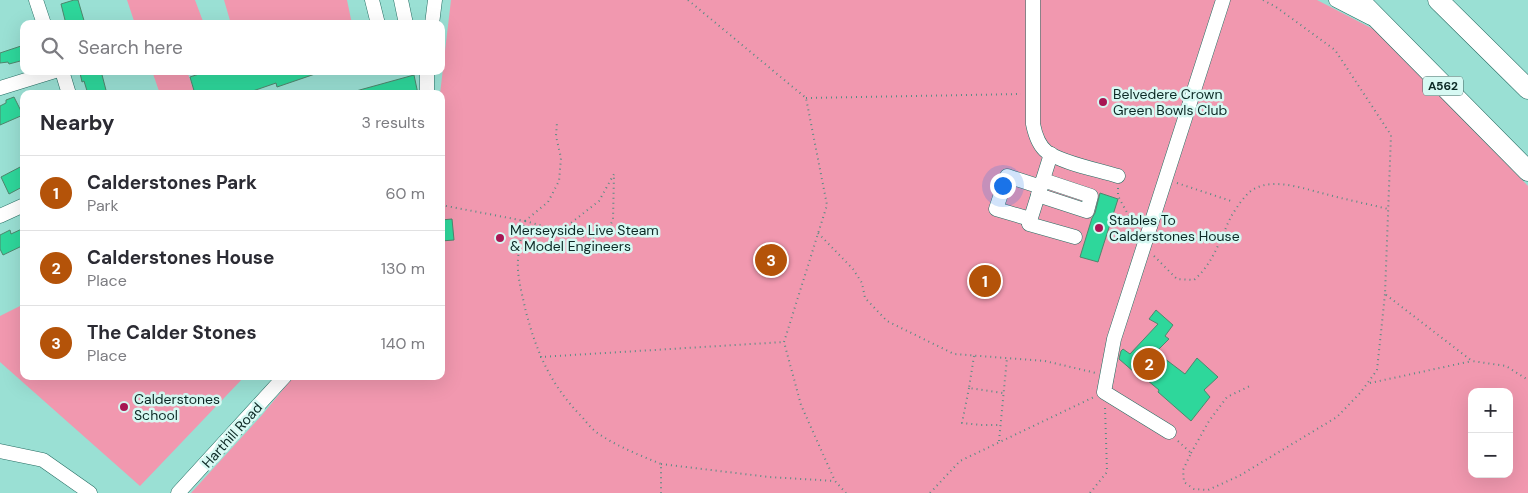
<!DOCTYPE html>
<meta charset="utf-8">
<style>
:root{--surface:#fff;--page:#f7f7f7;--text:#2b2b33;--muted:#7c7c81;--line:#e1e1e2;--accent:#b45309}
body{margin:0;font-family:"DM Sans",sans-serif;background:var(--page);color:var(--text)}
.controls{position:absolute;right:15px;bottom:15px;display:grid;overflow:hidden;border-radius:10px;box-shadow:0 5px 20px #0002}
.controls button{width:45px;height:45px;display:grid;place-items:center;padding:0;border:0;border-bottom:1px solid var(--line);background:var(--surface);color:var(--text);font:25px sans-serif}
.you{position:absolute;left:1002px;top:185px;width:18px;height:18px;margin:-12px;border:4px solid #fff;border-radius:50%;background:#1a73e8;box-shadow:0 0 0 8px #1a73e833}
.badge{display:grid;place-items:center;width:32px;height:32px;border-radius:50%;background:var(--accent);color:#fff;font-size:16px;font-weight:700}
.pin{position:absolute;translate:-50% -50%;border:2px solid #fff;box-shadow:0 1px 5px #0006}
.list{margin:0;padding:0;list-style:none}
h2{display:flex;justify-content:space-between;align-items:center;height:65px;margin:0;padding:0 20px;font-size:21px}
h2 small{font-size:16px;font-weight:400;color:var(--muted)}
.list li{display:grid;grid-template-columns:32px 1fr auto;gap:15px;align-items:center;box-sizing:border-box;height:75px;padding:0 20px;border-top:1px solid var(--line)}
.list b{display:block;font-size:19px;white-space:nowrap}
.list p{margin:0;font-size:16px;white-space:nowrap;color:var(--muted)}
.list em{font-size:16px;font-style:normal;color:var(--muted)}
.icon{flex:none;width:28px;height:28px;fill:none;stroke:currentColor;stroke-width:2;stroke-linecap:round;stroke-linejoin:round}
.map{position:relative;flex:none;width:1528px;height:493px;overflow:hidden}
.search{position:absolute;background:var(--surface);box-shadow:0 5px 20px #0002;left:20px;top:20px;width:425px;height:55px;display:flex;align-items:center;gap:12px;box-sizing:border-box;padding:0 18px;border-radius:10px;color:var(--muted);font-size:19px}
.panel{position:absolute;background:var(--surface);box-shadow:0 5px 20px #0002;left:20px;top:90px;width:425px;height:290px;border-radius:10px}
.map>svg:first-child{display:block}
.green{fill:#f198af;fill-rule:evenodd}
.building{fill:#2ed79b;stroke:#4f866d}
.lines{fill:none;stroke-linecap:round;stroke-linejoin:round}
.minor-casing{stroke:#256c62;stroke-width:15}
.highway-casing{stroke:#256c62;stroke-width:21}
.path{stroke:#588b83;stroke-width:2;stroke-dasharray:1 4;stroke-linecap:butt}
.minor{stroke:#fff;stroke-width:14}
.highway{stroke:#fff;stroke-width:20}
.poi-dot{fill:#a71653;stroke:#d7f9f3;stroke-width:2}
.labels{text-anchor:middle;stroke-width:5;stroke-linejoin:round;paint-order:stroke}
.shield{fill:#d7f9f3;stroke:#496763;stroke-width:1}
.shield-label{font-size:12px;font-weight:bold;fill:#0c2925}
.poi-label{font-size:14px;fill:#0c2925;stroke:#d7f9f3;text-anchor:start}
.street-label{font-size:14px;fill:#0c2925;stroke:#d7f9f3}
</style>
<div class="map">
<svg width="1528" height="493" viewBox="0 0 1528 493">
<rect width="100%" height="100%" fill="#9ae0d4"/>
<!-- green -->
<g class="green">
<polygon points="127,0 195,0 204,24 135,24"/>
<polygon points="224,0 347,0 352,24 231,24"/>
<path d="M451 0H1317L1379 32 1528 186V493H191L262 415 294 376H441L440 94ZM1472 392H1509V474H1472Z"/>
<polygon points="152,71 187,71 195,94 160,94"/>
<polygon points="24,304 24,376 245,376 140,486 0,362 0,316"/>
</g>
<!-- building -->
<g class="building">
<polygon points="74,0 78,0 85,24 66,24 61,4"/>
<polygon points="24,45 24,60 9,64 8,62 0,63 0,53"/>
<polygon points="87,71 101,71 107,94 88,94 84,81 82,82 80,73"/>
<polygon points="208,71 317,71 318,73 277,87 276,83 244,94 195,94 190,77"/>
<polygon points="414,75 418,94 356,94 356,91"/>
<polygon points="14,97 23,115 0,125 0,106 6,103 6,100"/>
<polygon points="24,165 24,186 9,194 1,177"/>
<polygon points="1100,193 1118,199 1098,262 1080,257 1092,218 1095,213"/>
<polygon points="452,219 454,240 441,241 441,220"/>
<polygon points="24,228 24,245 3,255 0,249 0,235 10,230 11,234"/>
<polygon points="1156,310 1173,325 1165,336 1169,339 1156,352 1185,374 1197,358 1218,377 1204,390 1210,397 1191,421 1158,392 1159,390 1135,370 1134,372 1119,359 1121,351 1123,349 1130,354 1158,324 1149,319"/>
</g>
<g class="lines">
<!-- minor casing -->
<g class="minor-casing">
<g id="minor">
<polyline points="36,0 44,24"/>
<polyline points="372,0 378,24"/>
<polyline points="401,0 406,24"/>
<path d="M1033 0V124C1035 134 1039 146 1047 152 1062 163 1099 170 1118 176"/>
<polyline points="1336,0 1371,18"/>
<polyline points="432,24 435,0"/>
<polyline points="62,71 69,94"/>
<polyline points="427,71 427,94"/>
<polyline points="0,88 55,71"/>
<polyline points="1051,154 1029,224 1075,237"/>
<polyline points="1038,195 1087,211 1091,196 1043,180"/>
<polyline points="0,216 24,205"/>
<polyline points="1030,219 996,209 1007,176 1041,187"/>
<polyline points="1169,432 1104,392 1114,339 1223,0"/>
<polyline points="0,451 43,460 90,493"/>
<polyline points="178,493 285,376"/>
</g>
</g>
<!-- highway casing -->
<g class="highway-casing">
<g id="highway">
<polyline points="1359,0 1528,171"/>
<polyline points="1438,0 1528,89"/>
</g>
</g>
<!-- path -->
<g class="path">
<polyline points="688,0 806,98 827,205 784,342 801,405 835,481 846,493"/>
<polyline points="1263,0 1276,7 1335,50 1391,135 1385,294 1472,361 1506,366 1528,380"/>
<polyline points="806,98 1021,94"/>
<polyline points="1177,183 1231,201"/>
<polyline points="1118,188 1118,196 1136,229"/>
<path d="M441 205 525 221C521 237 517 254 518 270 519 284 523 298 526 312 537 354 552 387 583 418 587 423 591 428 596 432 616 446 639 455 661 464V493"/>
<polyline points="525,221 579,236 596,238 607,231 613,220 614,174 599,201 562,230"/>
<polyline points="525,221 548,202 559,181 561,158 556,136 557,122"/>
<polyline points="818,233 853,269 862,283 865,298 887,321 954,354 1045,361 1096,373"/>
<path d="M1154 256 1177 279 1194 280C1214 263 1220 238 1232 215 1237 207 1246 193 1254 189 1275 177 1308 190 1329 195 1348 200 1368 204 1388 209"/>
<polyline points="974,356 969,388 1003,393"/>
<polyline points="540,357 784,342"/>
<polyline points="1370,383 1472,361"/>
<polyline points="969,388 962,423 981,425 1001,425"/>
<polyline points="999,441 1007,358"/>
<polyline points="1178,441 1191,453 1183,470 1184,482 1194,489 1208,490 1239,476 1337,417 1361,392 1377,370 1385,294"/>
<polyline points="1191,453 1209,421 1227,397 1252,385"/>
<polyline points="661,464 769,477 835,481"/>
<polyline points="930,493 960,461 1094,397"/>
<polyline points="1090,493 1107,472 1105,407"/>
</g>
<!-- minor -->
<use href="#minor" class="minor"/>
<!-- highway -->
<use href="#highway" class="highway"/>
</g>
<!-- markers -->
<g class="poi-dot">
<circle cx="1103" cy="102" r="5"/>
<circle cx="1099" cy="228" r="5"/>
<circle cx="500" cy="238" r="5"/>
<circle cx="124" cy="407" r="5"/>
</g>
<g class="labels">
<!-- shield labels -->
<rect class="shield" x="1423" y="76.5" width="40" height="19" rx="4"/>
<g class="shield-label">
<text x="1443" y="90">A562</text>
</g>
<!-- poi labels -->
<g class="poi-label">
<text x="1113" y="99">Belvedere Crown<tspan x="1113" dy="16">Green Bowls Club</tspan></text>
<text x="1109" y="225">Stables To<tspan x="1109" dy="16">Calderstones House</tspan></text>
<text x="510" y="235">Merseyside Live Steam<tspan x="510" dy="16">&amp; Model Engineers</tspan></text>
<text x="134" y="404">Calderstones<tspan x="134" dy="16">School</tspan></text>
</g>
<!-- street labels -->
<g class="street-label">
<text transform="translate(232 435) rotate(-48)" y="5">Harthill Road</text>
</g>
</g>
</svg>
<div class="controls">
<button>+</button>
<button>−</button>
</div>
<div class="you"></div>
<div class="pin badge" style="left:985px;top:281px">1</div>
<div class="pin badge" style="left:1149px;top:364px">2</div>
<div class="pin badge" style="left:771px;top:260px">3</div>
<div class="search"><svg class="icon" aria-label="search" viewBox="0 0 24 24"><circle cx="10" cy="10" r="6"/><path d="M15 15l6 6"/></svg>Search here</div>
<section class="panel">
<h2>Nearby<small>3 results</small></h2>
<ul class="list">
<li><span class="badge">1</span><div><b>Calderstones Park</b><p>Park</p></div><em>60 m</em></li>
<li><span class="badge">2</span><div><b>Calderstones House</b><p>Place</p></div><em>130 m</em></li>
<li><span class="badge">3</span><div><b>The Calder Stones</b><p>Place</p></div><em>140 m</em></li>
</ul>
</section>
</div>
